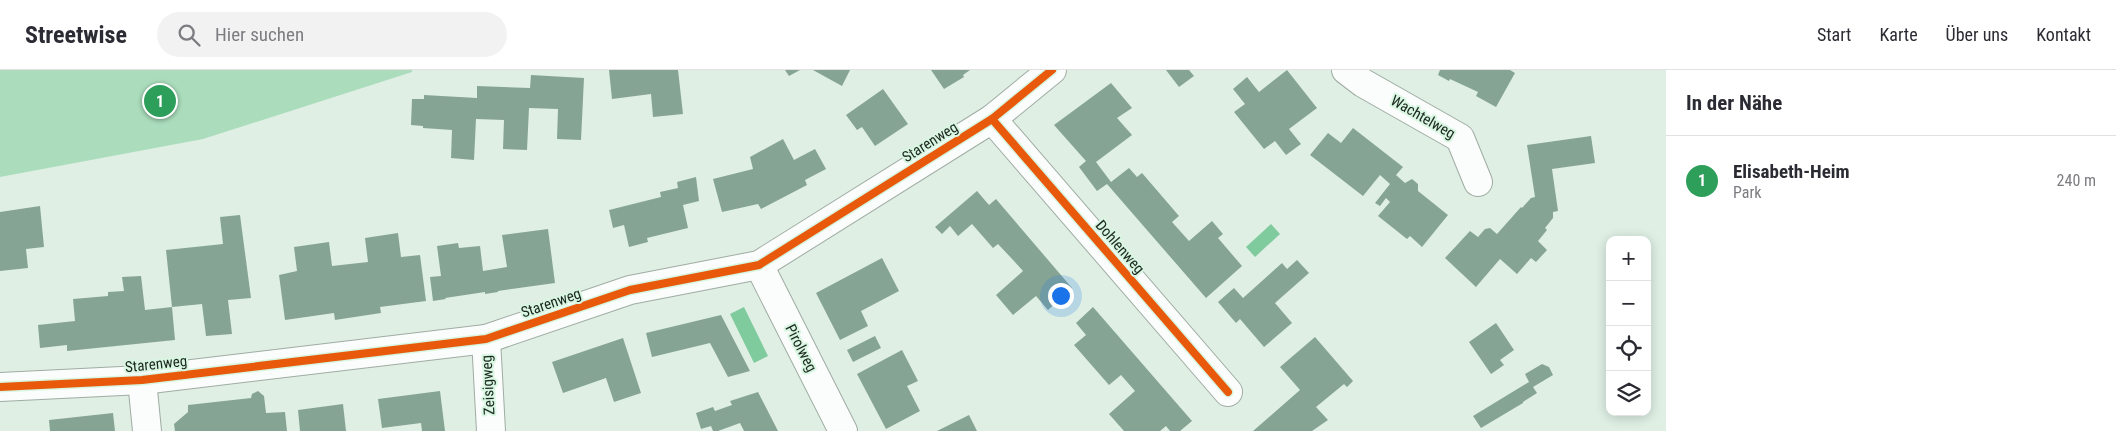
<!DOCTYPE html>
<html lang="de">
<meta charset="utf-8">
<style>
:root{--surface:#fff;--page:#f2f2f3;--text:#2b2b33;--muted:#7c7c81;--line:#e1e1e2;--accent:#7c3aed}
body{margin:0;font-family:"Roboto Condensed",sans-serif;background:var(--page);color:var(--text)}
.controls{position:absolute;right:15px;bottom:15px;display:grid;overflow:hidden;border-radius:10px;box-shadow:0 2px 12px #0003}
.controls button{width:45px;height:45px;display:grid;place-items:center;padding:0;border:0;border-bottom:1px solid var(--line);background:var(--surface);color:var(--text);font:25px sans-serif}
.you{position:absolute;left:1060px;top:225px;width:18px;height:18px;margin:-12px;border:4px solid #fff;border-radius:50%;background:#1a73e8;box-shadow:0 0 0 8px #1a73e833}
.badge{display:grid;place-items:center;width:32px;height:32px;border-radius:50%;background:var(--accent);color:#fff;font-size:16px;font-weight:700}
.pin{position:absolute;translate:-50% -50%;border:2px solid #fff;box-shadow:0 1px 5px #0006}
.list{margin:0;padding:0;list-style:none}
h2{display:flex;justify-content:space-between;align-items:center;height:65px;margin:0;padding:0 20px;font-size:21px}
h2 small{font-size:16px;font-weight:400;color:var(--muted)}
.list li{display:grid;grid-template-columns:32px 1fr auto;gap:15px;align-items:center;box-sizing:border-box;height:90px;padding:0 20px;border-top:1px solid var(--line)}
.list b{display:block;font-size:19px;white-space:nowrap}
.list p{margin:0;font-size:16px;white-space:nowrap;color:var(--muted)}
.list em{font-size:16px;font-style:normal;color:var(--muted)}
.icon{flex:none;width:28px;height:28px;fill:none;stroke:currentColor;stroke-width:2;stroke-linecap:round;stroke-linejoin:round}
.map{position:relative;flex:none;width:1666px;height:361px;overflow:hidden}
header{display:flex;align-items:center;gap:30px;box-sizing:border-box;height:70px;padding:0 25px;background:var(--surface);border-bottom:1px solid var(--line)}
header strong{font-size:24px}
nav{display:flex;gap:28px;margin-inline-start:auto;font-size:18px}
.search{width:350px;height:45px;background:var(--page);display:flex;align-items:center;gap:12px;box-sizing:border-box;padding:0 18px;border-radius:28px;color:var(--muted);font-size:19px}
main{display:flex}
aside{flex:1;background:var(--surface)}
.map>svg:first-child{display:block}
.green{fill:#abddbc}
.water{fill:#80cb9e}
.building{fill:#86a494}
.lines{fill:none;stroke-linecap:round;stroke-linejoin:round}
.minor-casing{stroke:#a0aca4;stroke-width:30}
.minor{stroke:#fafdfb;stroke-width:28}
.cycleway-casing{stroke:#d8f6e1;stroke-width:11}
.cycleway{stroke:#e8590c;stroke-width:8}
.labels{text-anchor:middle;stroke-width:4;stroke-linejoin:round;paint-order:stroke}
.street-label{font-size:15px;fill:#1b261e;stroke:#d8f6e1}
</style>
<header>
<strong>Streetwise</strong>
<div class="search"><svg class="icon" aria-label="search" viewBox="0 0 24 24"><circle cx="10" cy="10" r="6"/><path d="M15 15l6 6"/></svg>Hier suchen</div>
<nav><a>Start</a><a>Karte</a><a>Über uns</a><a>Kontakt</a></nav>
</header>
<main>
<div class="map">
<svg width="1666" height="361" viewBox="0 0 1666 361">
<rect width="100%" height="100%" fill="#dfefe4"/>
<!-- green -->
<polygon class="green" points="0,0 412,0 412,2 203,69 0,107"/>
<!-- water -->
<g class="water">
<polygon points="1271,154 1280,164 1255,187 1246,177"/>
<polygon points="744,237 768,286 754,293 730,244"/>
</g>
<!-- building -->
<g class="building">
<polygon points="609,0 678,0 683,44 653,47 651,24 612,29"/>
<polygon points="785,0 800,0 789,6"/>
<polygon points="813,0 850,0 842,16"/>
<polygon points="931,0 970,0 963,5 964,7 944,19"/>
<polygon points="1166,0 1189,0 1194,6 1179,17"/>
<polygon points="1287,0 1317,38 1289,59 1301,74 1286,85 1275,71 1264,79 1234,42 1245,34 1233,19 1247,7 1259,22"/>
<polygon points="1440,0 1510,0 1515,3 1496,37 1476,26 1478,22 1450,9 1449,11 1438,5"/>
<polygon points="531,5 584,8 581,70 557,69 558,39 529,38 527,80 503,79 504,50 476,49 474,90 451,88 452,60 423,58 423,56 411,55 412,29 424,29 424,25 477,28 477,16 530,18"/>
<polygon points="1111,13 1132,38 1117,48 1132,65 1096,92 1111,112 1129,98 1137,107 1142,103 1179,146 1172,152 1189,171 1212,151 1223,164 1218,168 1242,196 1206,228 1107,114 1097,121 1079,97 1086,91 1054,55"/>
<polygon points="883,19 908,54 875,76 862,57 857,60 846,45"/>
<polygon points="1353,58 1403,97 1396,105 1405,113 1412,109 1418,114 1418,121 1448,145 1422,177 1410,166 1407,169 1378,146 1390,132 1386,128 1380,136 1375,133 1390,114 1380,105 1363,126 1310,85 1328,63 1341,73"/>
<polygon points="1591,66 1595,93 1552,99 1558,141 1553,142 1553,148 1545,158 1547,160 1538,171 1547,180 1536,192 1531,188 1517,204 1500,189 1476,217 1445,188 1470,161 1478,167 1485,159 1490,158 1497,164 1521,137 1522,138 1531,128 1535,127 1527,75"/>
<polygon points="783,69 794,90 815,79 826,99 805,110 807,115 761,139 758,134 722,142 713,109 753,99 750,87"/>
<polygon points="696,107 699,131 683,135 688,158 647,168 648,172 629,177 624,155 613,158 609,140 661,127 660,122 678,118 677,112"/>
<polygon points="977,121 989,135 996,129 1072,218 1048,240 1036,226 1013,245 996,225 1023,201 1014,191 998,174 993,178 972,154 958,166 950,156 942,164 935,157"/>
<polygon points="40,136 44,177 26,179 28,198 0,201 0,142"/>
<polygon points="240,145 251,228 228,230 232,264 206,266 202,234 172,237 166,180 223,174 220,147"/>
<polygon points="548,159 555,213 498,221 498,222 485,224 485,222 445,228 446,229 433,231 430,207 441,206 437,176 458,173 459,178 480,176 483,201 507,197 502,165"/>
<polygon points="398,163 401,187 420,185 426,231 380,237 381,243 335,250 334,243 285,250 279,205 297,201 294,177 329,172 332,196 368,192 365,168"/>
<polygon points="882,188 899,221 861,241 868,256 840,270 816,223"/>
<polygon points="1297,190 1309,203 1275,233 1292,253 1264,277 1240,249 1236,253 1218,232 1234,218 1243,228 1282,193 1287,199"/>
<polygon points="141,206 145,240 172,237 175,270 67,281 67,275 40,278 38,255 75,251 73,229 108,226 108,222 124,221 122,207"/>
<polygon points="1093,237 1192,351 1180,361 1170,361 1166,356 1160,361 1124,361 1109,344 1135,321 1121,305 1109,315 1074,275 1086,265 1076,253"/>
<polygon points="721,245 750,301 728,307 710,273 652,287 646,263"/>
<polygon points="1496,253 1514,280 1500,290 1504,295 1491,304 1469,272"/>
<polygon points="875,266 881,278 853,292 847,280"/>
<polygon points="1315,267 1353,311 1347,317 1344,314 1316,337 1328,350 1312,361 1253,361 1300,320 1280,297"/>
<polygon points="623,268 641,323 614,332 606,308 563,323 552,292"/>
<polygon points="902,280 918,311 907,316 920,341 886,359 857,304"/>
<polygon points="1542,294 1549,297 1553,305 1533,317 1537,323 1523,332 1523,333 1481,358 1473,346 1529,312 1525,304"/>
<polygon points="258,321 264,326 266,343 285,342 287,361 175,361 174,354 188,342 188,335 251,328 252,324"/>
<polygon points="440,321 445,361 422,361 421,353 382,358 378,329"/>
<polygon points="758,322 778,361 744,361 740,353 718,361 713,361 711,356 701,359 696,343 713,337 715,341 732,335 730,331"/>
<polygon points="343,334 346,361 300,361 298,340"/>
<polygon points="113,343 115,361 50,361 49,350"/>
<polygon points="969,345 977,361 937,361"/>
</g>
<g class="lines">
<!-- minor casing -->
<g class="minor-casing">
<g id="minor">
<polyline points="1346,0 1363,13 1460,68 1478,112"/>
<polyline points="992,49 1228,322"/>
<polyline points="759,195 843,361"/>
<polyline points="486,269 491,361"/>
<polyline points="142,310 147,361"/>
<polyline points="0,317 142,310 486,269 630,220 759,195 992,49 1052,0"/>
</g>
</g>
<!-- minor -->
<use href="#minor" class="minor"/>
<!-- cycleway casing -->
<g class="cycleway-casing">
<g id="cycleway">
<polyline points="992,49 1228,322"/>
<polyline points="0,317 142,310 486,269 630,220 759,195 992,49 1052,0"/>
</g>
</g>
<!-- cycleway -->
<use href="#cycleway" class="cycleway"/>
</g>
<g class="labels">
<!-- street labels -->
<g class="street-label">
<text transform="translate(1423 47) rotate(30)" y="5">Wachtelweg</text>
<text transform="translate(930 72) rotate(-32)" y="5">Starenweg</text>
<text transform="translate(1120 177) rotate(49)" y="5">Dohlenweg</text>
<text transform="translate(551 233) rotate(-19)" y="5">Starenweg</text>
<text transform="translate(801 278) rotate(63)" y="5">Pirolweg</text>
<text transform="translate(156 294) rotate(-6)" y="5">Starenweg</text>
<text transform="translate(488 315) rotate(-93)" y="5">Zeisigweg</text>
</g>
</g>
</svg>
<div class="controls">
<button>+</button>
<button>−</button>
<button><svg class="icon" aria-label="locate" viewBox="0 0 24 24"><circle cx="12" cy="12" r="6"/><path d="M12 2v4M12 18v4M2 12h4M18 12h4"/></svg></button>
<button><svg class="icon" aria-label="layers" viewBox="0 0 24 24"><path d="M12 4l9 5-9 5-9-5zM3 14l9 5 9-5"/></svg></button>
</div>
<div class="you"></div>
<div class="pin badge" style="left:160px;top:31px;background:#2e9e5b">1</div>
</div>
<aside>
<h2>In der Nähe<small></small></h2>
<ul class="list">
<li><span class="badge" style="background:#2e9e5b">1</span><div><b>Elisabeth-Heim</b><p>Park</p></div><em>240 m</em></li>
</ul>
</aside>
</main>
